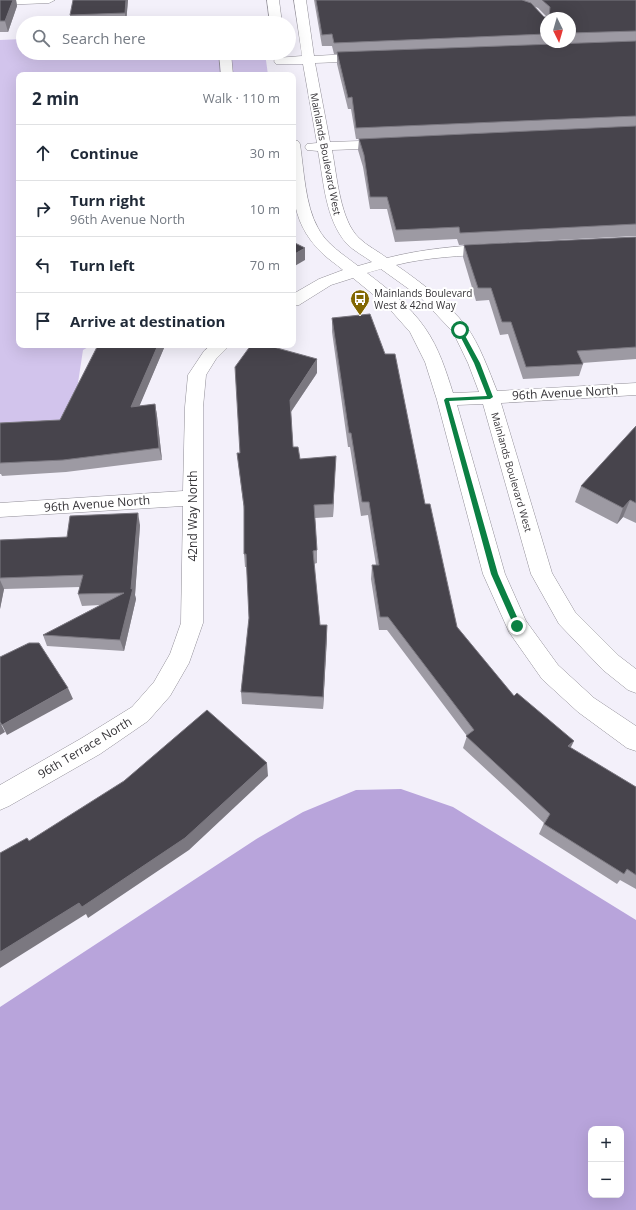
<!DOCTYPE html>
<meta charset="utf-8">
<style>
:root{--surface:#fff;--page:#f2f2f3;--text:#1f2937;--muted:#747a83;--line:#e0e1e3}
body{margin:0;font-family:"Open Sans",sans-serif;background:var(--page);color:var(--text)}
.controls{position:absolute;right:12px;bottom:12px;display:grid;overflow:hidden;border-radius:8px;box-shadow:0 4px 16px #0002}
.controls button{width:36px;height:36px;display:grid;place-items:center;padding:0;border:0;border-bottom:1px solid var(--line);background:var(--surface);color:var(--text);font:20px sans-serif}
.compass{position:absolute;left:540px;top:12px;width:36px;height:36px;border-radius:50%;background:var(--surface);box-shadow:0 4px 16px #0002;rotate:175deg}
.stop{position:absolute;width:12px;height:12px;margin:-9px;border:3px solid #0b8043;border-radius:50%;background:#fff}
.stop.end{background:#0b8043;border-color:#fff;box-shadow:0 1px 4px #0008}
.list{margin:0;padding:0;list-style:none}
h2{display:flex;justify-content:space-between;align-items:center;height:52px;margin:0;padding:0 16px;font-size:17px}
h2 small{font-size:13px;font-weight:400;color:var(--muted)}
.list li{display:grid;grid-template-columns:26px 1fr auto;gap:12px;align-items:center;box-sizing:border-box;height:56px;padding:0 16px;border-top:1px solid var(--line)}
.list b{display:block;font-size:15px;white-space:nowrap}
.list p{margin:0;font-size:13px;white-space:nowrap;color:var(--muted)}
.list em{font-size:13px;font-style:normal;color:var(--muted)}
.icon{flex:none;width:22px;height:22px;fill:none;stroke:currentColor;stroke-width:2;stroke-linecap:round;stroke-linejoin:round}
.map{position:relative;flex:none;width:636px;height:1210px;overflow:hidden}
.search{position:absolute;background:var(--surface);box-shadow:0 4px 16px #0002;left:16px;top:16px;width:280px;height:44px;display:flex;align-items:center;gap:10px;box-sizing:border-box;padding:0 14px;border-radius:22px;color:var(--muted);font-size:15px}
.panel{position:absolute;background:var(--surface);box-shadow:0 4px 16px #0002;left:16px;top:72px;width:280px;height:276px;border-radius:8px}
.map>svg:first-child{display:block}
.green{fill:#d2c4ec}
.water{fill:#b8a4db;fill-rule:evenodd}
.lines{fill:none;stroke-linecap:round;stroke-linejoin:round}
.minor-casing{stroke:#918e97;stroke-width:1}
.minor{fill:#fff;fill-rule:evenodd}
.wall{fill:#9d9aa3;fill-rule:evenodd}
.shaded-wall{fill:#7b7880}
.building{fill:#47444c;stroke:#7b7880}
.route{fill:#0b8043}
.labels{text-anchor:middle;stroke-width:4;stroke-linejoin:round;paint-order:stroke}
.far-street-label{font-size:10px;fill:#363438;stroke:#fff}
.far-poi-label{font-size:10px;fill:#363438;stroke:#fff;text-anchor:start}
.street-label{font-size:12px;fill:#363438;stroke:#fff}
</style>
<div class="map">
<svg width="636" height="1210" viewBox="0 0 636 1210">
<rect width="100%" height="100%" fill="#f3f0fa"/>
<!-- green -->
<polygon class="green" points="23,39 23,53 265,53 268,75 19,75 19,345 92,345 83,350 71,429 0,433 0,40"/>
<!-- water -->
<path class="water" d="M401 789 453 807 636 920V1210H0V1007L258 838 303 812 356 790ZM591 1129H621V1195H591Z"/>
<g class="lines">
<!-- minor casing -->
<g class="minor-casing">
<g id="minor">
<polygon points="0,0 55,0 49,3 0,5"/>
<polygon points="267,0 279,0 282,23 270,23"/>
<path d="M294 0H306L314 56 367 53 371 54 373 57 371 60 367 61 315 63 330 142 389 140 394 141 396 144 394 147 389 148 332 150C337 176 340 220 359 238 367 246 378 251 387 258 422 249 457 246 493 244L499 246 501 249 499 252 493 254C460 256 428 257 396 265 422 283 447 302 466 326 479 343 489 371 497 391L636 383V395L501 403 552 573 575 612 619 656 636 669V693L628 690 603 670 559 624 531 574 483 404 457 405 505 574 526 621 558 665 594 698 636 726V751L627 748 578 712 542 679 509 632 483 574 437 400 425 362 410 332 386 305 353 278 331 285 299 305 293 306V294L319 279 343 270C336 264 328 259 322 253 287 219 293 184 293 140L298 141 300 144C304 170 305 205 318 228 326 244 344 255 358 266L372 262C364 256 354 251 347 244 325 219 324 182 318 151L307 150 305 147 307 144 317 143 303 64H276L274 61 276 58 302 56ZM381 269 420 297 453 332 468 363 479 392 453 393C446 371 439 348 425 328 410 306 388 289 367 273Z"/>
<polygon points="219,53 231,53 233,75 221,75"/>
<polygon points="211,345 230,345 216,359 206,375 203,407 203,623 189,663 170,696 148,721 100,754 9,806 0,810 0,785 82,738 132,707 154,682 170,654 181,623 183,506 0,517 0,503 183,491 185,407 188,375 204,351"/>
</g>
</g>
<!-- minor -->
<use href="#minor" class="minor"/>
</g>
<!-- wall -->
<g class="wall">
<polygon points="0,0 16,0 17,6 8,32 0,32"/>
<polygon points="128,0 126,23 72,23 70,15"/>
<path d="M314 0H636V236L459 245 457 239 395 242 387 209H370L363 167 358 150 359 139H356L351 109H348L337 64V54H334L332 46H322ZM533 6 538 8 547 17H544ZM546 18H570V42H546Z"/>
<polygon points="636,237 636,359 582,363 583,364 579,376 523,379 508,334 500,335 489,300 476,301 463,257 464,245"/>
<polygon points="332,318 425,504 457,627 514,696 570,748 636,787 636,889 620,880 617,884 539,834 544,823 463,748 467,736 387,630 379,630 371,579 372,565 376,565 368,515 361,516 350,447 348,447 332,332"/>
<polygon points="98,345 167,345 164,348 139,406 155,404 157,416 162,460 66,472 2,476 1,474 0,474 0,423 60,420"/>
<polygon points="317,373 291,412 293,447 300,459 335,470 333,517 315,518 317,550 317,563 314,564 320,625 327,625 323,709 242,704 241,692 249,618 247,567 245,567 244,554 244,510 237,453 240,453"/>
<polygon points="636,426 636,523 623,517 617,524 575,502 581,486"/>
<polygon points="140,525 135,595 136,599 124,651 47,646 43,635 100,605 82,606 78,594 80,587 4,589 0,609 0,540 67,537"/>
</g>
<!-- shaded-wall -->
<g class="shaded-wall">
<polygon points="13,0 16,0 17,6 8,32 5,21"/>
<polygon points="126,0 128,0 126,23 125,13"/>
<polygon points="305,248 305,260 293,267 293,255"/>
<polygon points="158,345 167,345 164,348 134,419 131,407"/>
<polygon points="317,359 317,373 290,413 290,400"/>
<polygon points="155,404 157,416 162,460 159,448"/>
<polygon points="336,456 335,470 333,517 333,504"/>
<polygon points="630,500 623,517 617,524 623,508"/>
<polygon points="138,513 140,525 135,595 136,599 124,651 120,640"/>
<polygon points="0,580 4,589 0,609"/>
<polygon points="327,625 327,638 323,709 323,697"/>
<polygon points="68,688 73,699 7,735 2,725"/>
<polygon points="0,722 5,732 0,735"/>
<polygon points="574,741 568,753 568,746"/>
<polygon points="267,763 268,776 189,850 88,918 86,914 0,968 0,952"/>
</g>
<!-- building -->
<g class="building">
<polygon points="0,0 13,0 5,21 0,21"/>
<polygon points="73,0 126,0 125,13 70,15"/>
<polygon points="316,0 522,0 531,3 544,17 549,17 550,7 542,0 636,0 636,31 570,33 570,18 546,18 546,34 334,43 332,34 322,35"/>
<polygon points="636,41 636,116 356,128 352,97 348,98 337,52"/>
<polygon points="636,126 636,224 460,233 459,227 396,230 387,197 370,197 364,155 359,139"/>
<polygon points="636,237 636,347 577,351 583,364 526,367 511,322 502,322 491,288 478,288 464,245"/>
<polygon points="293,242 305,248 293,255"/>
<polygon points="370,314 385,354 395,354 425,504 430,504 457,627 514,696 517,693 574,741 568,746 636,787 636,875 627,869 624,874 544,824 550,814 466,736 474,730 388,617 380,617 372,565 379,565 369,502 362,502 351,433 349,433 332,318"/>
<polygon points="98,345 158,345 131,407 155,404 159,448 63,460 0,463 0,423 60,420"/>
<polygon points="251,345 266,345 317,359 290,400 293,447 298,447 300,459 336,456 333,504 314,505 317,550 313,551 320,625 327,625 323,697 241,692 249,618 246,554 244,554 244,506 237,453 240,453 235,367"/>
<polygon points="636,426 636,503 630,500 623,508 581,486"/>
<polygon points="138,513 131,589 133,588 120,640 43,635 124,593 78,594 83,575 0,578 0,540 67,537 70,516"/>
<polygon points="29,643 39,643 68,688 2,725 0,722 0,657"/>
<polygon points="207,710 267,763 185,838 82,907 79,903 0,952 0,853 27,838 29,841 124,781"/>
</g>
<!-- route -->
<polygon class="route" points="460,329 462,330 480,363 493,397 490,399 449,401 498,574 521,626 517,628 514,626 491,574 444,400 446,398 487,396 474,363 457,330"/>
<!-- icons -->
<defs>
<g id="bus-pin" transform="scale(1)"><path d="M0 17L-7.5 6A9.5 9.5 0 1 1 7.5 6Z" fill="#826700" stroke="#fff"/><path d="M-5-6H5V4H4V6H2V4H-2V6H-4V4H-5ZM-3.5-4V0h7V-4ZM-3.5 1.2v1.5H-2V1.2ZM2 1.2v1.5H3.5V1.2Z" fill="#fff"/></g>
</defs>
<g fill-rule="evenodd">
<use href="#bus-pin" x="360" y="299"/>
</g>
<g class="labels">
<!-- far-street labels -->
<g class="far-street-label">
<text transform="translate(326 154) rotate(79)" y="4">Mainlands Boulevard West</text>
<text transform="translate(512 472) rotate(74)" y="4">Mainlands Boulevard West</text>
</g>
<!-- far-poi labels -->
<g class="far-poi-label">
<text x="374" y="297">Mainlands Boulevard<tspan x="374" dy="12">West &amp; 42nd Way</tspan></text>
</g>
<!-- street labels -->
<g class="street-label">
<text transform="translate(565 393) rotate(-3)" y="4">96th Avenue North</text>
<text transform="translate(97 504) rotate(-4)" y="4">96th Avenue North</text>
<text transform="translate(193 516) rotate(-90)" y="4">42nd Way North</text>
<text transform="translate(85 748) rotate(-31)" y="4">96th Terrace North</text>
</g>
</g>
</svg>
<div class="controls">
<button>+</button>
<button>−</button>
</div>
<svg class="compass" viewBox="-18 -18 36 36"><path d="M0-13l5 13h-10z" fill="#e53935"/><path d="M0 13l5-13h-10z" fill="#747a83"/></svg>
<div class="stop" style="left:460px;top:330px"></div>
<div class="stop end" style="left:517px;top:626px"></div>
<div class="search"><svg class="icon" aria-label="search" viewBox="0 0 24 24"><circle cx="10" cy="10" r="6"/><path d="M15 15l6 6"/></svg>Search here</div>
<section class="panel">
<h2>2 min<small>Walk · 110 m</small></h2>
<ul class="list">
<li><svg class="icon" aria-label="ahead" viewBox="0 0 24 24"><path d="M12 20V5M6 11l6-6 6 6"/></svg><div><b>Continue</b></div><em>30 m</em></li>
<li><svg class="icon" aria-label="right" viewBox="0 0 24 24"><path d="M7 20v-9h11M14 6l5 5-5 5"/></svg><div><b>Turn right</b><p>96th Avenue North</p></div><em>10 m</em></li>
<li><svg class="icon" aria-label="left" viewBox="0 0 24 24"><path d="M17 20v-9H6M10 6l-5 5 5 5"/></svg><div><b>Turn left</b></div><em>70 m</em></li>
<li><svg class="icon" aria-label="arrive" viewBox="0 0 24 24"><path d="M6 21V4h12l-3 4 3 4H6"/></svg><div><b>Arrive at destination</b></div></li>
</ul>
</section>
</div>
